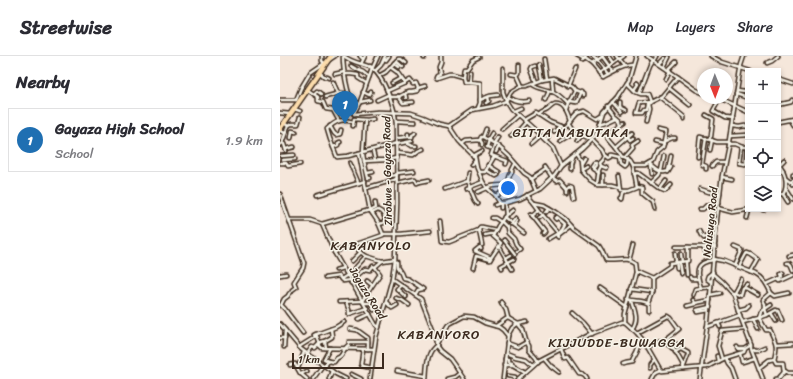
<!DOCTYPE html>
<meta charset="utf-8">
<style>
:root{--surface:#fff;--page:#f2f2f3;--text:#2b2b33;--muted:#7c7c81;--line:#e1e1e2;--accent:#1f6fb2}
body{margin:0;font-family:Sriracha,sans-serif;background:var(--page);color:var(--text)}
.controls{position:absolute;right:12px;top:12px;display:grid;overflow:hidden;border-radius:0px;box-shadow:0 2px 6px #0003}
.controls button{width:36px;height:36px;display:grid;place-items:center;padding:0;border:0;border-bottom:1px solid var(--line);background:var(--surface);color:var(--text);font:20px sans-serif}
.compass{position:absolute;left:417px;top:12px;width:36px;height:36px;border-radius:50%;background:var(--surface);box-shadow:0 2px 6px #0003;rotate:179deg}
.scale{position:absolute;left:12px;bottom:10px;width:92px;box-sizing:border-box;padding-left:4px;border:2px solid #3b2a1e;border-top:0;font-size:11px;line-height:14px;white-space:nowrap;color:#3b2a1e;-webkit-text-stroke:3px #f7f3e8;paint-order:stroke}
.you{position:absolute;left:228px;top:132px;width:14px;height:14px;margin:-10px;border:3px solid #fff;border-radius:50%;background:#1a73e8;box-shadow:0 0 0 6px #1a73e833}
.badge{display:grid;place-items:center;width:26px;height:26px;border-radius:50%;background:var(--accent);color:#fff;font-size:13px;font-weight:700}
.pin{position:absolute;translate:-50% -33px;filter:drop-shadow(0 1px 2px #0008)}
.pin::after{content:'';position:absolute;top:21px;width:14px;height:12px;background:inherit;clip-path:polygon(0 0,100% 0,50% 100%)}
.list{margin:0;padding:0;list-style:none}
h2{display:flex;justify-content:space-between;align-items:center;height:52px;margin:0;padding:0 16px;font-size:17px}
h2 small{font-size:13px;font-weight:400;color:var(--muted)}
.list li{display:grid;grid-template-columns:26px 1fr auto;gap:12px;align-items:center;box-sizing:border-box;height:64px;margin:0 8px 8px;padding:0 8px;border:1px solid var(--line);border-radius:0px}
.list b{display:block;font-size:15px;white-space:nowrap}
.list p{margin:0;font-size:13px;white-space:nowrap;color:var(--muted)}
.list em{font-size:13px;font-style:normal;color:var(--muted)}
.icon{flex:none;width:22px;height:22px;fill:none;stroke:currentColor;stroke-width:2;stroke-linecap:round;stroke-linejoin:round}
.map{position:relative;flex:none;width:513px;height:323px;overflow:hidden}
header{display:flex;align-items:center;gap:24px;box-sizing:border-box;height:56px;padding:0 20px;background:var(--surface);border-bottom:1px solid var(--line)}
header strong{font-size:19px}
nav{display:flex;gap:22px;margin-inline-start:auto;font-size:14px}
main{display:flex}
aside{flex:1;background:var(--surface)}
.map>svg:first-child{display:block}
.lines{fill:none;stroke-linecap:round;stroke-linejoin:round}
.minor-casing{stroke:#3b2a1e;stroke-width:5.5}
.major-casing{stroke:#3b2a1e;stroke-width:7}
.minor{stroke:#f7f3e8;stroke-width:2.5}
.major{stroke:#fcdcac;stroke-width:4}
.labels{text-anchor:middle;stroke-width:3;stroke-linejoin:round;paint-order:stroke}
.street-label{font-size:11px;fill:#3b2a1e;stroke:#f7f3e8}
.quarter-label{font-size:13px;letter-spacing:1px;fill:#3b2a1e;stroke:#f7f3e8}
</style>
<header>
<strong>Streetwise</strong>
<nav><a>Map</a><a>Layers</a><a>Share</a></nav>
</header>
<main>
<aside>
<h2>Nearby<small></small></h2>
<ul class="list">
<li><span class="badge">1</span><div><b>Gayaza High School</b><p>School</p></div><em>1.9 km</em></li>
</ul>
</aside>
<div class="map">
<svg width="513" height="323" viewBox="0 0 513 323">
<rect width="100%" height="100%" fill="#f5e7db"/>
<filter id="ink" filterUnits="userSpaceOnUse"><feTurbulence type="fractalNoise" baseFrequency=".025" numOctaves="2"/><feDisplacementMap in="SourceGraphic" scale="8" xChannelSelector="R" yChannelSelector="G"/><feConvolveMatrix kernelMatrix="1 2 1 2 8 2 1 2 1" color-interpolation-filters="sRGB"/></filter>
<g filter="url(#ink)">
<g class="lines">
<!-- minor casing -->
<g class="minor-casing">
<g id="minor">
<polyline points="42,0 42,5 44,7"/>
<path d="M63 0C63 19 68 37 74 55V58"/>
<path d="M64 0C72 7 81 7 90 11 104 19 115 52 116 67L117 147 115 203 112 223 96 281 90 323"/>
<polyline points="80,0 83,3"/>
<polyline points="297,0 304,4"/>
<polyline points="312,0 317,4 328,18"/>
<polyline points="322,0 333,15"/>
<polyline points="329,0 334,7"/>
<polyline points="337,0 345,10"/>
<polyline points="431,0 442,6 470,15"/>
<polyline points="144,2 145,0"/>
<polyline points="104,3 106,4 109,0"/>
<polyline points="264,3 267,23"/>
<path d="M305 3 312 8 323 21C330 17 345 8 353 9"/>
<polyline points="49,4 55,0"/>
<polyline points="116,5 123,11"/>
<polyline points="374,5 377,0"/>
<polyline points="302,6 307,0"/>
<polyline points="114,7 119,11"/>
<polyline points="487,7 492,5 498,0"/>
<polyline points="81,8 85,0"/>
<polyline points="312,8 323,0"/>
<polyline points="379,8 385,2"/>
<polyline points="259,9 262,24"/>
<polyline points="71,10 78,14 83,16 89,21"/>
<polyline points="90,10 92,11 93,11 98,0"/>
<polyline points="255,10 252,11 251,13 256,26"/>
<polyline points="110,11 117,16 125,27"/>
<polyline points="384,11 389,1"/>
<polyline points="223,12 223,36 226,44"/>
<polyline points="388,14 396,6"/>
<polyline points="95,15 101,9 105,0"/>
<polyline points="190,16 189,26 200,27 200,47 198,52"/>
<polyline points="40,17 45,21 47,21 49,22"/>
<polyline points="319,17 344,0"/>
<polyline points="55,18 64,16"/>
<polyline points="65,18 71,18 78,19 78,22 86,27"/>
<polyline points="231,18 237,19"/>
<polyline points="237,19 242,30"/>
<polyline points="237,19 239,17 239,9"/>
<polyline points="99,20 106,16 118,3 121,3 126,7"/>
<polyline points="183,21 184,26 190,26"/>
<polyline points="398,21 416,34 423,37"/>
<polyline points="157,22 169,18 172,18 183,21 184,12 187,12 193,4 199,1"/>
<polyline points="157,22 156,21 157,19 160,18 159,11 161,6 161,0"/>
<polyline points="272,23 273,36"/>
<polyline points="386,23 390,15"/>
<polyline points="498,23 513,28"/>
<polyline points="53,26 58,37"/>
<polyline points="112,27 121,22"/>
<polyline points="347,27 356,36 361,38 367,38 370,46 382,40 397,22 398,21 367,0"/>
<path d="M252 28C260 34 265 32 273 36 279 38 283 43 288 48"/>
<polyline points="288,30 295,13"/>
<polyline points="389,32 410,49"/>
<polyline points="28,34 38,41 38,45 43,46 46,53 53,54 59,65"/>
<polyline points="354,34 358,28 357,27"/>
<polyline points="107,35 125,27 130,24 133,28 136,27 138,32"/>
<polyline points="457,35 465,36 468,34"/>
<polyline points="83,36 89,39 90,38 91,36"/>
<polyline points="125,37 126,42"/>
<polyline points="359,37 360,35 370,9 373,4"/>
<polyline points="34,38 37,35 41,38"/>
<polyline points="456,38 465,41"/>
<polyline points="118,40 123,47 133,46"/>
<polyline points="45,41 60,37 69,38"/>
<polyline points="109,41 118,41 128,36 132,36 137,35 138,32 145,30"/>
<path d="M228 41C230 42 232 43 234 44 239 46 245 46 250 45"/>
<polyline points="380,41 404,61 404,63"/>
<polyline points="0,44 16,44"/>
<polyline points="16,44 21,32 30,17 46,6"/>
<polyline points="97,44 108,39"/>
<polyline points="200,44 210,40 218,39"/>
<polyline points="266,44 270,35"/>
<polyline points="226,45 231,36 241,30 246,30 262,24 274,22 292,31 295,35 303,38 303,40"/>
<polyline points="226,45 231,53 246,66 255,74 264,84 273,92 281,110"/>
<polyline points="80,46 90,44"/>
<polyline points="289,46 296,47 301,36"/>
<polyline points="333,46 342,56"/>
<polyline points="340,46 340,51 346,54"/>
<polyline points="206,47 209,45 208,41"/>
<polyline points="369,47 367,49 366,54 364,54 362,57 356,57 359,47 370,46"/>
<polyline points="498,49 511,46 512,44"/>
<polyline points="328,50 335,59 341,64 342,68"/>
<polyline points="14,53 20,55"/>
<polyline points="286,54 288,48 295,35"/>
<polyline points="234,55 241,52"/>
<polyline points="0,57 10,58"/>
<polyline points="74,57 80,46 92,13"/>
<polyline points="74,58 98,56 131,57 143,61 159,68 169,70 179,85 195,101 197,112 203,126 207,132 215,139 220,147 225,147 240,143 260,133 275,119 281,110 302,93 315,80 319,72 324,56 338,41 345,30 349,24 356,0"/>
<path d="M259 59C262 55 264 56 267 54 270 52 272 49 275 48 284 47 288 58 290 65"/>
<polyline points="426,59 433,63 431,80 429,83"/>
<polyline points="453,63 445,62 433,55 439,44 444,45 468,56"/>
<path d="M244 64 256 57C261 60 265 63 270 66 274 68 279 69 283 72 289 68 292 61 297 57 299 56 302 56 304 55L317 63 322 60"/>
<polyline points="510,64 513,69"/>
<polyline points="116,65 135,66"/>
<path d="M73 66C61 62 56 65 47 73L50 83 57 101 68 100 83 96 85 64"/>
<polyline points="366,66 369,53 368,48"/>
<polyline points="498,66 513,63"/>
<polyline points="289,68 294,76 311,83"/>
<polyline points="320,68 326,66 337,61"/>
<polyline points="8,70 11,68 18,68 20,61"/>
<polyline points="50,70 54,77 56,79 60,78 61,74"/>
<polyline points="73,70 74,63 87,64 93,63"/>
<polyline points="169,70 192,54 213,50 226,45"/>
<polyline points="452,70 459,71 465,70 468,71"/>
<polyline points="319,72 327,80 330,84 336,91 344,102 350,105 353,110"/>
<polyline points="222,73 238,59"/>
<polyline points="0,75 5,77"/>
<polyline points="274,76 280,70"/>
<polyline points="325,78 345,66"/>
<polyline points="231,80 240,73 246,66"/>
<polyline points="450,80 468,79"/>
<polyline points="129,81 132,81 132,79 134,78 135,77"/>
<polyline points="203,81 206,73"/>
<polyline points="348,81 350,84 353,82"/>
<polyline points="11,82 12,75 16,76"/>
<polyline points="117,82 128,81 128,78"/>
<polyline points="264,83 266,84 268,82"/>
<polyline points="311,83 322,94 325,100 323,104 320,107 321,110 319,114 317,128"/>
<polyline points="200,84 201,81 203,81 218,90 229,100 244,117 250,121 256,135"/>
<polyline points="208,84 212,77"/>
<polyline points="209,84 207,91 210,92"/>
<polyline points="280,85 295,76"/>
<polyline points="297,85 301,80"/>
<polyline points="385,85 392,82 395,82"/>
<polyline points="127,86 128,88 131,89 132,90 136,90"/>
<polyline points="375,86 384,88"/>
<polyline points="2,87 8,70 4,67"/>
<polyline points="214,87 218,81"/>
<polyline points="117,88 132,85"/>
<polyline points="182,88 186,85 200,84 202,87 202,89"/>
<polyline points="215,88 211,99 227,105 226,108"/>
<polyline points="251,88 260,80"/>
<polyline points="448,88 455,88 462,91 468,91"/>
<polyline points="0,89 2,87 4,88 6,95"/>
<polyline points="53,91 58,89 58,87 60,86"/>
<polyline points="336,91 352,77"/>
<polyline points="461,91 459,107 465,108 466,107 467,91"/>
<polyline points="6,93 14,91"/>
<polyline points="430,94 432,84"/>
<polyline points="83,96 117,87"/>
<polyline points="93,96 95,104"/>
<polyline points="216,96 219,90"/>
<polyline points="79,97 90,154 98,166 103,178 121,178 150,175"/>
<polyline points="117,97 133,99 138,95 143,93"/>
<polyline points="83,98 84,105"/>
<polyline points="296,98 300,104 301,114 310,124 318,129 332,129 340,131"/>
<polyline points="324,98 329,102 331,101 331,99 332,99 340,101 341,108 345,111 347,109 348,103"/>
<polyline points="1,100 14,99"/>
<polyline points="193,100 202,95"/>
<polyline points="418,101 420,81 437,86 449,86"/>
<polyline points="344,102 353,92 352,89 358,85"/>
<polyline points="2,104 15,103"/>
<polyline points="0,107 6,107 8,110 20,108"/>
<polyline points="70,107 78,126 79,127 85,125"/>
<polyline points="301,107 304,102"/>
<polyline points="316,107 317,108 313,113 319,117"/>
<path d="M498 107C505 115 509 128 503 138H498"/>
<path d="M370 108C373 111 378 116 383 116 385 116 387 115 388 116L391 111"/>
<polyline points="191,109 195,104"/>
<polyline points="208,109 219,116"/>
<polyline points="499,109 504,104"/>
<polyline points="321,110 326,112 327,111"/>
<polyline points="353,110 366,110 373,106 377,96 383,91 386,76 378,74"/>
<polyline points="371,110 372,118"/>
<polyline points="432,110 436,106 444,106"/>
<polyline points="265,111 272,122"/>
<polyline points="313,112 312,110 314,107 316,107"/>
<polyline points="290,113 290,108 292,102"/>
<polyline points="301,113 306,110"/>
<polyline points="426,113 426,110 423,109 422,108 426,82"/>
<polyline points="206,114 216,120 218,119"/>
<polyline points="388,115 391,100"/>
<polyline points="199,116 205,116 214,101"/>
<polyline points="498,116 503,114"/>
<polyline points="87,117 93,116"/>
<polyline points="117,117 134,115"/>
<polyline points="188,117 187,125 195,144 198,148"/>
<polyline points="354,118 358,117 376,130 380,133 386,125"/>
<polyline points="513,118 513,119"/>
<polyline points="109,120 117,119"/>
<polyline points="339,120 341,134 349,134 357,131 353,110"/>
<polyline points="272,121 277,125 279,124 280,124 287,132 287,135"/>
<polyline points="442,121 452,123"/>
<polyline points="90,122 88,122 84,105 105,104 117,102"/>
<polyline points="506,122 510,125 513,124"/>
<polyline points="251,123 266,113"/>
<polyline points="511,125 513,128"/>
<polyline points="139,126 149,124"/>
<polyline points="118,127 135,123 137,127 139,126 139,125"/>
<polyline points="371,127 379,119 381,115 384,100"/>
<polyline points="323,129 323,119"/>
<polyline points="357,130 362,131 362,137 373,146 375,153"/>
<polyline points="190,131 203,126"/>
<polyline points="86,132 114,124 117,122"/>
<path d="M207 132C214 128 219 131 227 128L230 119 232 116V114L235 108"/>
<polyline points="287,132 289,129 292,130 294,141"/>
<polyline points="506,132 513,143"/>
<polyline points="165,133 187,125"/>
<polyline points="186,133 190,132"/>
<polyline points="380,133 385,135 391,129"/>
<polyline points="420,133 429,136 440,137"/>
<polyline points="198,136 207,132"/>
<polyline points="0,138 24,207 23,212 14,226 16,231 12,234 11,236 9,238 8,240 4,243 1,249 5,253 7,256 23,277"/>
<polyline points="503,138 508,146"/>
<polyline points="37,139 79,127"/>
<path d="M247 139 254 147 264 149 276 156 286 163 294 172 319 190 322 195 326 204C336 206 346 200 355 207L356 216 345 258V266"/>
<polyline points="216,140 223,136"/>
<polyline points="341,142 342,143 343,137 346,135"/>
<polyline points="254,147 259,154"/>
<polyline points="215,149 221,147 221,152"/>
<polyline points="438,152 453,156 472,153"/>
<polyline points="420,153 423,153 427,149 439,147"/>
<polyline points="480,153 484,154 485,153"/>
<polyline points="90,155 96,152 95,146"/>
<polyline points="266,156 269,152"/>
<path d="M92 157 98 154C103 156 105 160 105 165L103 167 99 168"/>
<polyline points="226,158 228,158 233,154"/>
<polyline points="251,158 265,176 263,178"/>
<polyline points="252,160 259,154 263,159"/>
<polyline points="224,161 241,175 244,177"/>
<polyline points="212,162 215,162 221,166"/>
<polyline points="259,162 263,159 278,177 268,183"/>
<polyline points="275,162 276,163 277,161 285,168 282,173 278,177"/>
<polyline points="467,162 469,154"/>
<polyline points="9,164 30,164 42,168 90,154"/>
<polyline points="160,165 162,185 169,186 199,174"/>
<polyline points="221,165 227,171 228,177 234,183 236,188 240,193 237,195"/>
<polyline points="42,168 54,196 96,269 99,271"/>
<polyline points="231,168 236,162"/>
<polyline points="234,169 237,165"/>
<polyline points="419,175 421,179 424,182 426,181 430,184 430,187"/>
<polyline points="205,179 210,178 214,178"/>
<polyline points="278,181 277,180 291,169"/>
<path d="M428 182C429 179 433 178 435 179"/>
<polyline points="224,184 235,198"/>
<polyline points="426,187 435,187"/>
<polyline points="202,189 199,174 200,171 202,171 216,174"/>
<polyline points="219,190 232,213"/>
<polyline points="396,191 435,191"/>
<polyline points="423,191 425,195"/>
<polyline points="455,191 462,194 455,210"/>
<polyline points="201,193 200,191 195,195 211,202"/>
<polyline points="79,195 86,200"/>
<polyline points="54,196 103,179"/>
<polyline points="395,197 397,212"/>
<polyline points="401,198 402,206"/>
<polyline points="509,200 513,199"/>
<polyline points="226,202 231,199"/>
<path d="M434 203 444 205 476 218C484 222 487 229 491 237L483 244 485 248V253L481 256 479 262"/>
<polyline points="349,204 353,189"/>
<polyline points="72,205 81,196"/>
<polyline points="115,205 117,206 117,211 121,217 123,222 128,223 143,233 138,234 135,239"/>
<polyline points="399,206 401,218"/>
<polyline points="406,206 407,219"/>
<polyline points="507,207 509,207 511,209 513,214"/>
<polyline points="95,211 102,205"/>
<path d="M459 211 466 198 467 197C472 198 474 201 478 204L471 216"/>
<polyline points="193,212 196,200 210,204 211,202 221,187 213,180 218,170 226,159 225,147"/>
<polyline points="222,212 221,210 234,203"/>
<polyline points="56,214 63,212"/>
<polyline points="356,215 372,222 372,236 368,247"/>
<polyline points="79,218 85,213 90,214 93,210 95,211 100,218 82,245"/>
<polyline points="433,218 442,226 453,238 459,257 471,289 471,292 483,323"/>
<polyline points="0,219 6,218"/>
<polyline points="410,221 411,223 418,223"/>
<polyline points="45,222 59,220 61,223 66,220 68,220 86,200 102,205 115,203"/>
<polyline points="372,222 390,210 390,207 408,205 408,191"/>
<polyline points="61,223 63,225 70,224"/>
<polyline points="112,223 141,243 154,276 157,291 160,295 170,303 184,323"/>
<polyline points="498,223 501,222 502,220 501,218 503,217"/>
<polyline points="87,225 92,229"/>
<polyline points="431,226 427,223 428,220 433,216"/>
<polyline points="71,227 77,221"/>
<polyline points="487,228 498,223 500,225 513,219"/>
<polyline points="121,229 117,233 126,241"/>
<path d="M431 231 421 232C416 217 414 206 434 204"/>
<polyline points="464,231 478,239"/>
<polyline points="320,232 347,251"/>
<polyline points="351,233 372,236"/>
<polyline points="452,236 454,236 455,234 461,223"/>
<polyline points="454,236 460,239 462,232 467,228"/>
<polyline points="491,237 495,240 509,237"/>
<polyline points="413,239 415,233 421,232"/>
<polyline points="430,239 440,237"/>
<polyline points="116,242 118,243 122,244 129,249"/>
<path d="M348 243C355 246 363 243 369 248V254"/>
<polyline points="413,244 415,247 430,244"/>
<polyline points="59,246 82,245"/>
<polyline points="66,246 69,254 69,258 87,252"/>
<polyline points="106,246 112,252 117,249"/>
<polyline points="221,246 226,254 228,262 238,268 243,274 246,285 249,290 249,294 256,302 258,306"/>
<polyline points="84,247 91,247 94,254"/>
<polyline points="407,250 415,248"/>
<polyline points="417,254 430,251"/>
<polyline points="458,254 466,252 469,249"/>
<polyline points="418,256 429,254"/>
<polyline points="292,257 303,267 312,278"/>
<polyline points="491,257 496,265"/>
<polyline points="487,259 496,254 498,255 502,264"/>
<polyline points="479,262 487,259 485,253 491,249"/>
<polyline points="79,263 90,258"/>
<polyline points="473,263 478,273"/>
<path d="M463 266 479 262 486 274H490C496 287 498 288 494 303L489 304 479 312"/>
<polyline points="438,267 440,271"/>
<polyline points="0,268 21,293 56,318 66,323"/>
<polyline points="238,268 247,266"/>
<polyline points="216,270 226,263 228,262"/>
<polyline points="427,271 460,259"/>
<polyline points="70,273 77,274 88,282 88,293"/>
<path d="M352 273C359 263 355 255 352 245"/>
<polyline points="357,277 388,260 391,262 399,273 384,285 379,285 367,291"/>
<polyline points="37,278 56,271 64,266"/>
<polyline points="0,282 5,282"/>
<polyline points="383,285 394,293 402,307 404,313"/>
<polyline points="157,287 163,277 168,269 171,267 184,260 194,261 205,267 219,271 223,274 228,280"/>
<polyline points="227,287 238,291 247,286"/>
<polyline points="496,288 513,287"/>
<polyline points="39,289 42,292 94,293"/>
<polyline points="4,291 5,274"/>
<polyline points="19,291 35,281 34,279 36,278 40,288"/>
<polyline points="457,291 458,293 464,293"/>
<polyline points="46,292 45,285 52,281 51,273"/>
<polyline points="392,292 396,288"/>
<polyline points="83,293 81,308 82,310 92,312"/>
<path d="M281 293 285 303 288 302 299 318C302 318 305 319 307 323"/>
<polyline points="472,294 474,293 475,294 478,294 485,291"/>
<polyline points="395,296 401,293 408,297 408,299 404,310"/>
<polyline points="226,297 236,301 246,303 253,309"/>
<polyline points="460,297 462,306 475,302"/>
<polyline points="27,298 32,291 35,292 41,286 45,285"/>
<polyline points="437,300 438,305"/>
<polyline points="445,302 447,307 451,312 455,323"/>
<polyline points="225,303 228,303 228,306 232,307"/>
<polyline points="265,303 271,310 279,316"/>
<polyline points="442,303 438,290 442,275 465,273"/>
<polyline points="494,303 496,307 503,307 504,316"/>
<polyline points="48,305 44,303 50,292"/>
<path d="M343 308 346 307 352 306C353 302 357 298 358 293 359 290 361 286 362 283"/>
<polyline points="10,309 15,308 20,317 27,323"/>
<polyline points="224,309 233,309 245,316"/>
<path d="M45 310 48 305 54 306 57 302C64 301 62 292 69 289V286H88"/>
<polyline points="18,312 24,296"/>
<polyline points="370,312 370,309 374,304"/>
<polyline points="117,315 146,320"/>
<polyline points="21,318 27,315"/>
<polyline points="71,318 81,323"/>
<polyline points="228,320 235,321 235,322 234,323"/>
<polyline points="33,323 43,309"/>
<polyline points="49,323 52,315"/>
<path d="M146 323C147 311 146 296 157 289"/>
<polyline points="167,323 175,321 180,317"/>
<polyline points="223,323 228,279 232,272 237,268"/>
<polyline points="238,323 258,305 308,279 342,266 344,266 346,267 357,277 365,287 380,313 382,315 427,311 444,302 457,298 464,296 465,293 471,289"/>
<polyline points="372,323 376,316 381,314"/>
<polyline points="420,323 428,264 437,162 442,120 449,85 461,9 464,0"/>
<polyline points="496,323 498,323 505,315 508,317 513,317"/>
</g>
</g>
<!-- major casing -->
<g class="major-casing">
<polyline id="major" points="0,73 51,0"/>
</g>
<!-- minor -->
<use href="#minor" class="minor"/>
<!-- major -->
<use href="#major" class="major"/>
</g>
</g>
<g class="labels">
<!-- street labels -->
<g class="street-label">
<text transform="translate(107 115) rotate(-91)" y="4">Zirobwe - Gayaza Road</text>
<text transform="translate(430 166) rotate(-84)" y="4">Nalusuga Road</text>
<text transform="translate(88 237) rotate(58)" y="4">Jaguza Road</text>
</g>
<!-- quarter labels -->
<g class="quarter-label">
<text x="291" y="81">GITTA NABUTAKA</text>
<text x="91" y="194">KABANYOLO</text>
<text x="159" y="283">KABANYORO</text>
<text x="337" y="291">KIJJUDDE-BUWAGGA</text>
</g>
</g>
</svg>
<div class="controls">
<button>+</button>
<button>−</button>
<button><svg class="icon" aria-label="locate" viewBox="0 0 24 24"><circle cx="12" cy="12" r="6"/><path d="M12 2v4M12 18v4M2 12h4M18 12h4"/></svg></button>
<button><svg class="icon" aria-label="layers" viewBox="0 0 24 24"><path d="M12 4l9 5-9 5-9-5zM3 14l9 5 9-5"/></svg></button>
</div>
<svg class="compass" viewBox="-18 -18 36 36"><path d="M0-13l5 13h-10z" fill="#e53935"/><path d="M0 13l5-13h-10z" fill="#7c7c81"/></svg>
<div class="scale">1 km</div>
<div class="you"></div>
<div class="pin badge" style="left:65px;top:68px">1</div>
</div>
</main>
